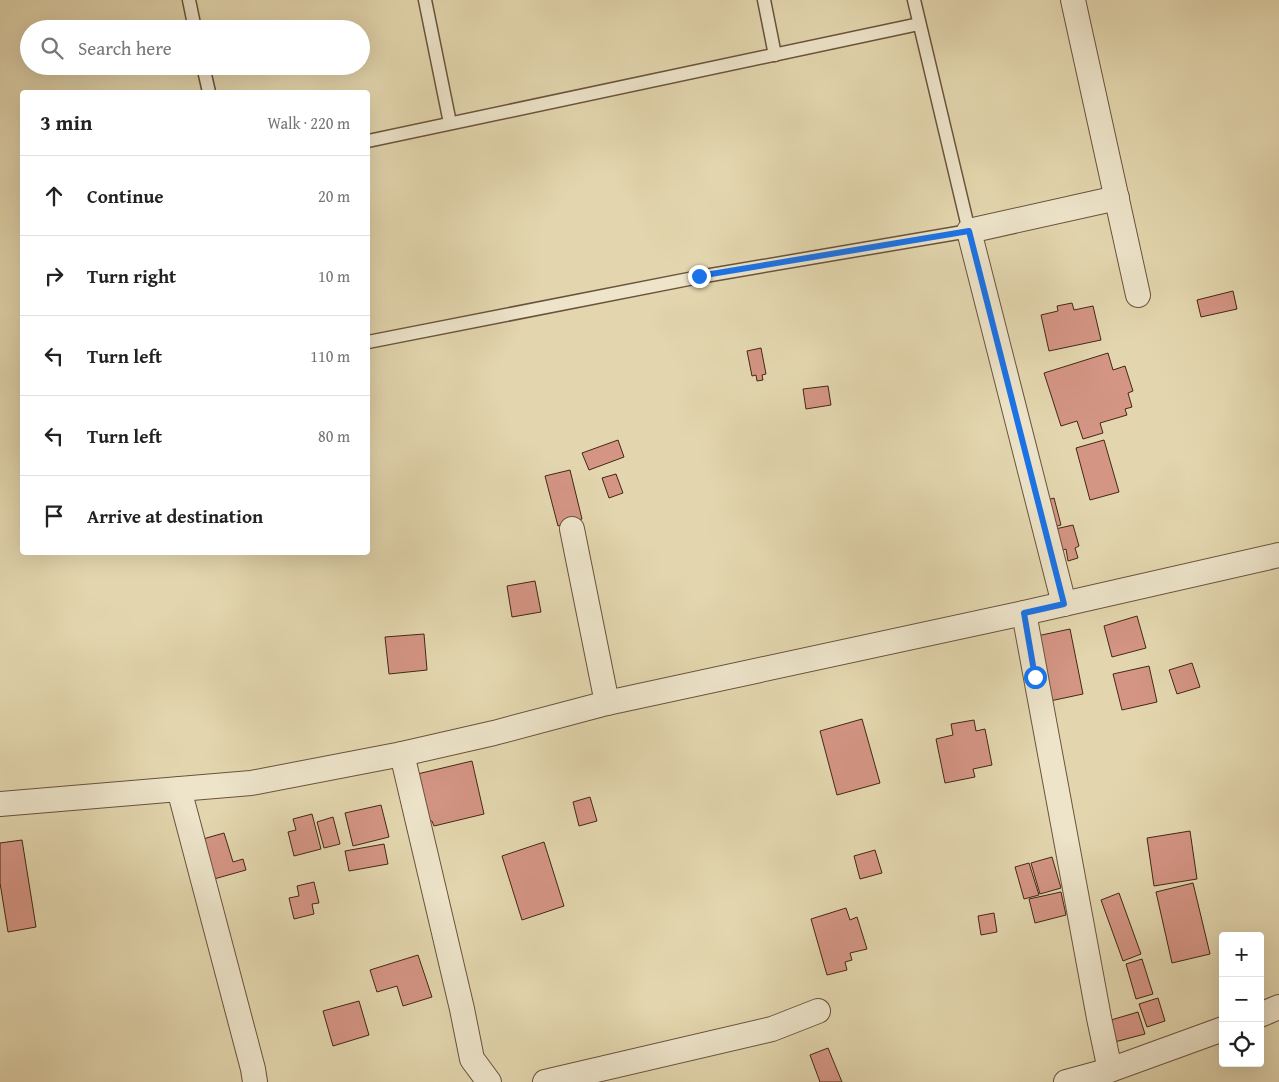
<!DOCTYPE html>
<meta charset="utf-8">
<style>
:root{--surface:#fff;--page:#f2f2f2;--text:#222;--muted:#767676;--line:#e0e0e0}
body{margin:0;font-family:"Gentium Book Plus",serif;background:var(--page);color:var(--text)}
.controls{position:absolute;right:15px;bottom:15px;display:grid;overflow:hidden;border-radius:5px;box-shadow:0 5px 20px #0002}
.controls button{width:45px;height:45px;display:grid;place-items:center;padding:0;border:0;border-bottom:1px solid var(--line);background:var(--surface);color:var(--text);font:25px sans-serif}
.stop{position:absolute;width:15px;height:15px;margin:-11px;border:4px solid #1a73e8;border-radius:50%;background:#fff}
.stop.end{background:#1a73e8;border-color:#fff;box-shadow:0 1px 5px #0008}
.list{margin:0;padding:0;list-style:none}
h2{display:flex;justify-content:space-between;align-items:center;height:65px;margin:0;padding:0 20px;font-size:21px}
h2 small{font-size:16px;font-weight:400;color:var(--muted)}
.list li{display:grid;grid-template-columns:32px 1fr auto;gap:15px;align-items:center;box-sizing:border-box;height:80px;padding:0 20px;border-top:1px solid var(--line)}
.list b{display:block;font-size:19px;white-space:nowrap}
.list em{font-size:16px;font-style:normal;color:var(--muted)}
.icon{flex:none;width:28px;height:28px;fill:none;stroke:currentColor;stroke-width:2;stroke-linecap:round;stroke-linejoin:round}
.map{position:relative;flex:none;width:1279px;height:1082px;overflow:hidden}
.search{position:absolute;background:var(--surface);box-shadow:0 5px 20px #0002;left:20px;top:20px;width:350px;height:55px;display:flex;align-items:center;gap:12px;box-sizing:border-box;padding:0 18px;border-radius:28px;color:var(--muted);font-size:19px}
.panel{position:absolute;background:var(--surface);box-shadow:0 5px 20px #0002;left:20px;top:90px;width:350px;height:465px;border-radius:5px}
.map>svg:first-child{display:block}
.building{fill:#d49584;stroke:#422716}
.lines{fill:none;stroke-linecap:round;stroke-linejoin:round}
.service-casing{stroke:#6a533c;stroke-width:15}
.minor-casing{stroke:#6a533c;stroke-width:26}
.service{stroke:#ede4ca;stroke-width:12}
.minor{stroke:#ede4ca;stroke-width:24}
.route{stroke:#1a73e8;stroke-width:6}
</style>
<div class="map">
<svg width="1279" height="1082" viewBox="0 0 1279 1082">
<rect width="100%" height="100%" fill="#e3d6ae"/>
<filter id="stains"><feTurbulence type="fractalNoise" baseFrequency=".004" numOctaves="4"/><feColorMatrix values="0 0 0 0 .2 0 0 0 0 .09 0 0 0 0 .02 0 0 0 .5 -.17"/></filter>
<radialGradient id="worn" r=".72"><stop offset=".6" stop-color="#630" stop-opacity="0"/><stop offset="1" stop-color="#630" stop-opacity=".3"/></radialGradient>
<!-- building -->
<g class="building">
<polygon points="1233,291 1237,309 1201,317 1197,300"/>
<polygon points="1072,303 1074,310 1093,306 1101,340 1049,351 1041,315 1058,311 1057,306"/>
<polygon points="761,348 766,374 762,375 763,380 757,381 756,375 752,376 747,351"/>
<polygon points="1108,353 1113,370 1125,366 1133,391 1128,393 1132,407 1125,409 1127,415 1100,423 1103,433 1083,439 1077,421 1061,426 1044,373"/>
<polygon points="828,386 831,405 806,409 803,389"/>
<polygon points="618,440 624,457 589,470 582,453"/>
<polygon points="1104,440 1119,492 1090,500 1076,448"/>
<polygon points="570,470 582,519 558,526 545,476"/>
<polygon points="616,474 623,493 609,498 602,478"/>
<polygon points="1054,498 1061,525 1050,528 1044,501"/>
<polygon points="1073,525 1079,546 1075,548 1078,558 1068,561 1066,549 1057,552 1051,530"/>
<polygon points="535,581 541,612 512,617 507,586"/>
<polygon points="1137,616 1146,648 1112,657 1104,626"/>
<polygon points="1070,629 1083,694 1050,701 1037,636"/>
<polygon points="424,634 427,670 389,674 385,637"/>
<polygon points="1192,663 1200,687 1177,694 1169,670"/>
<polygon points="1149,666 1157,702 1122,710 1113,674"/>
<polygon points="862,719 880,783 837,795 820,731"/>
<polygon points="974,720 976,731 985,729 992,765 973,769 975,777 945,783 936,739 953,735 951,724"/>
<polygon points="472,761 484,814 434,826 432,821 420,824 409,776"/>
<polygon points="590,797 597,821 579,826 573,802"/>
<polygon points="381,805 389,837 353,846 345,813"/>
<polygon points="312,814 321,849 294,856 288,832 296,830 293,819"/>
<polygon points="333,817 340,844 324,848 317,822"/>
<polygon points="1190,831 1197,879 1154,886 1147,838"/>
<polygon points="224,833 233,862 243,859 246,870 214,879 203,839"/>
<polygon points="22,840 36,927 8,932 0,883 0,843"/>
<polygon points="544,842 564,906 522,920 502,856"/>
<polygon points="384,844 388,864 349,871 345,851"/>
<polygon points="875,850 882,873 860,879 854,856"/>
<polygon points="1052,857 1061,888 1040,894 1031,863"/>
<polygon points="1029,863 1039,895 1024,899 1015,867"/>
<polygon points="314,882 319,903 312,904 314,914 294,919 289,898 299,896 297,886"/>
<polygon points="1193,883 1210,954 1172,963 1156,892"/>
<polygon points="1061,892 1066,915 1035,923 1029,899"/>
<polygon points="1119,893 1141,954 1123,961 1101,900"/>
<polygon points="846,908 850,920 857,917 867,949 850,953 852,960 845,962 847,970 827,975 811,919"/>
<polygon points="994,913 997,932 981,935 978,916"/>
<polygon points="418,955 432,997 403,1006 397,986 377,992 370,970"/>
<polygon points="1142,959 1153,994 1136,999 1126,964"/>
<polygon points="1158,998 1165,1021 1147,1027 1139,1004"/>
<polygon points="359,1001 369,1035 333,1046 323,1011"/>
<polygon points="1138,1012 1145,1034 1107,1044 1101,1023"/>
<polygon points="828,1048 842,1082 820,1082 810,1055"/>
</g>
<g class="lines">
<!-- service casing -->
<g class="service-casing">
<g id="service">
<polyline points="189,0 195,29"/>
<polyline points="425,0 450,123"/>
<polyline points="764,0 775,55"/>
<polyline points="203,66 209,92"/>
<polyline points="368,141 919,24"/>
<polyline points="368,342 699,277 969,231 914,0"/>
</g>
</g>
<!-- minor casing -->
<g class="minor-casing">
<g id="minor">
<polyline points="1073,0 1138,295"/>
<polyline points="572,529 607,703"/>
<polyline points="1064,604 969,231 1117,198"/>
<polyline points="1024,613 1099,1018 1110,1070"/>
<polyline points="402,754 462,1009 472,1059 489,1082"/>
<polyline points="179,789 253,1069 255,1082"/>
<polyline points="0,804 251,783 402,754 494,733 607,703 1024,613 1279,555"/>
<polyline points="1260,1015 1279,1007"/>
<polyline points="545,1082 772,1029 818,1011"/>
<polyline points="1066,1082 1110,1070 1223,1029"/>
</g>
</g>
<!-- service -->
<use href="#service" class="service"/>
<!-- minor -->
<use href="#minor" class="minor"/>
</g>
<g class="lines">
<!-- route -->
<polyline class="route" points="699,276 969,231 1064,604 1024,613 1035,677"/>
</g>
<rect width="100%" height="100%" filter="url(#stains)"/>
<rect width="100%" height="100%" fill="url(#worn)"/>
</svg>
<div class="controls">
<button>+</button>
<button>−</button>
<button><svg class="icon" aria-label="locate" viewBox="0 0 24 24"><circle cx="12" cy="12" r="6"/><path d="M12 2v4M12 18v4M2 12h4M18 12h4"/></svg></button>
</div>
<div class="stop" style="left:1035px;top:677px"></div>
<div class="stop end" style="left:699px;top:276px"></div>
<div class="search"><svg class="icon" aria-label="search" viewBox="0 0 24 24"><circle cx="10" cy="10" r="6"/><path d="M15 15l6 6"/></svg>Search here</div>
<section class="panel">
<h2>3 min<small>Walk · 220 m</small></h2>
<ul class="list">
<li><svg class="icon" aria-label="ahead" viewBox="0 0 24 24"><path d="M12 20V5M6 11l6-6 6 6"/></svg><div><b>Continue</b></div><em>20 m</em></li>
<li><svg class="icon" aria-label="right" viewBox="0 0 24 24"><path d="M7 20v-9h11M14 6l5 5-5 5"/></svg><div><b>Turn right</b></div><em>10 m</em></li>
<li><svg class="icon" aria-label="left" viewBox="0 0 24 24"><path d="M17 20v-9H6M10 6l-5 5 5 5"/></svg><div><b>Turn left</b></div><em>110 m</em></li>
<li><svg class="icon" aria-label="left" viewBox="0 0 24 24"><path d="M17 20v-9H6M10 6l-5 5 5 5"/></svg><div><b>Turn left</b></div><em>80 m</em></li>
<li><svg class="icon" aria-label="arrive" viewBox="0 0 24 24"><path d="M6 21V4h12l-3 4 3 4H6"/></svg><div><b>Arrive at destination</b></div></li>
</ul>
</section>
</div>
